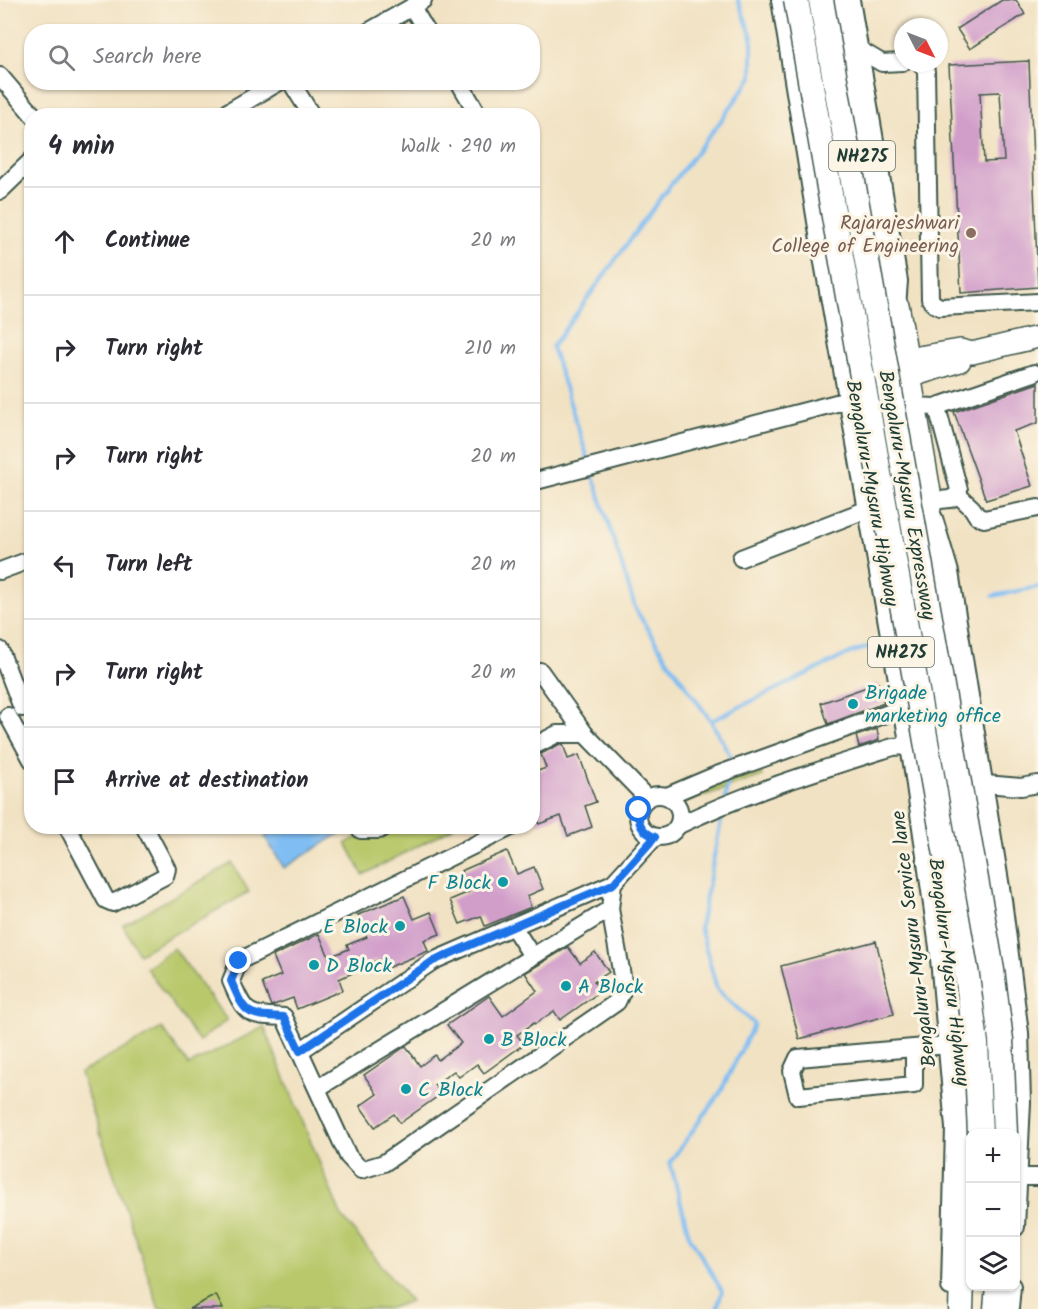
<!DOCTYPE html>
<meta charset="utf-8">
<style>
:root{--surface:#fff;--page:#f2f2f3;--text:#2b2b33;--muted:#7c7c81;--line:#e1e1e2}
body{margin:0;font-family:Kalam,sans-serif;background:var(--page);color:var(--text)}
.controls{position:absolute;right:18px;bottom:18px;display:grid;overflow:hidden;border-radius:12px;box-shadow:0 2px 4px #0004}
.controls button{width:54px;height:54px;display:grid;place-items:center;padding:0;border:0;border-bottom:2px solid var(--line);background:var(--surface);color:var(--text);font:30px sans-serif}
.compass{position:absolute;left:894px;top:18px;width:54px;height:54px;border-radius:50%;background:var(--surface);box-shadow:0 2px 4px #0004;rotate:132deg}
.stop{position:absolute;width:18px;height:18px;margin:-14px;border:4px solid #1a73e8;border-radius:50%;background:#fff}
.stop.end{background:#1a73e8;border-color:#fff;box-shadow:0 2px 6px #0008}
.list{margin:0;padding:0;list-style:none}
h2{display:flex;justify-content:space-between;align-items:center;height:78px;margin:0;padding:0 24px;font-size:26px}
h2 small{font-size:20px;font-weight:400;color:var(--muted)}
.list li{display:grid;grid-template-columns:39px 1fr auto;gap:18px;align-items:center;box-sizing:border-box;height:108px;padding:0 24px;border-top:2px solid var(--line)}
.list b{display:block;font-size:22px;white-space:nowrap}
.list em{font-size:20px;font-style:normal;color:var(--muted)}
.icon{flex:none;width:33px;height:33px;fill:none;stroke:currentColor;stroke-width:2;stroke-linecap:round;stroke-linejoin:round}
.map{position:relative;flex:none;width:1038px;height:1309px;overflow:hidden}
.search{position:absolute;background:var(--surface);box-shadow:0 2px 4px #0004;left:24px;top:24px;width:516px;height:66px;display:flex;align-items:center;gap:15px;box-sizing:border-box;padding:0 21px;border-radius:24px;color:var(--muted);font-size:22px}
.panel{position:absolute;background:var(--surface);box-shadow:0 2px 4px #0004;left:24px;top:108px;width:516px;height:726px;border-radius:24px}
.map>svg:first-child{display:block}
.green{fill:#b8c86a;stroke:#6c824f;stroke-width:1.5}
.water{fill:#7fbdf3;stroke:#4f7d94;stroke-width:1.5}
.lines{fill:none;stroke-linecap:round;stroke-linejoin:round}
.stream{stroke:#7fbdf3;stroke-width:4}
.building{fill:#d19eca;fill-rule:evenodd}
.minor-casing{stroke:#3e5649;stroke-width:20}
.major-casing{stroke:#3e5649;stroke-width:24}
.highway-casing{stroke:#3e5649;stroke-width:27}
.minor{stroke:#fff;stroke-width:16}
.major{stroke:#fff;stroke-width:21}
.highway{stroke:#fff;stroke-width:24}
.highway-bridge-casing{stroke:#3e5649;stroke-width:27;stroke-linecap:butt}
.highway-bridge{stroke:#fff;stroke-width:24}
.route{stroke:#1a73e8;stroke-width:8}
.education-dot{fill:#8d6e63;stroke:#fcf5e5;stroke-width:2}
.culture-dot{fill:#0f9aa8;stroke:#fcf5e5;stroke-width:2}
.labels{text-anchor:middle;stroke-width:6;stroke-linejoin:round;paint-order:stroke}
.shield{fill:#fcf5e5;stroke:#617469;stroke-width:1.5}
.shield-label{font-size:18px;font-weight:bold;fill:#1f3d34}
.education-label{font-size:20px;fill:#785e54;stroke:#fcf5e5;text-anchor:end}
.street-label{font-size:20px;fill:#1f3d34;stroke:#fcf5e5}
.culture-label{font-size:20px;fill:#0d838f;stroke:#fcf5e5;text-anchor:start}
</style>
<div class="map">
<svg width="1038" height="1309" viewBox="0 0 1038 1309">
<rect width="100%" height="100%" fill="#fcf5e5"/>
<filter id="ink" filterUnits="userSpaceOnUse"><feTurbulence type="fractalNoise" baseFrequency=".0167" numOctaves="2"/><feDisplacementMap in="SourceGraphic" scale="12" xChannelSelector="R" yChannelSelector="G"/><feConvolveMatrix kernelMatrix="1 2 1 2 8 2 1 2 1" color-interpolation-filters="sRGB"/></filter>
<filter id="wash" filterUnits="userSpaceOnUse"><feTurbulence type="fractalNoise" baseFrequency=".008" numOctaves="4" result="noise"/><feDisplacementMap in="SourceGraphic" scale="24" xChannelSelector="R" yChannelSelector="G"/><feGaussianBlur stdDeviation="1.35" result="paint"/><feColorMatrix in="noise" values="0 0 0 0 0 0 0 0 0 0 0 0 0 0 0 0 0 1.4 0 .05"/><feComposite in="paint" operator="in"/></filter>
<g filter="url(#wash)">
<rect width="100%" height="100%" fill="#f1e2c3"/>
<!-- green -->
<g class="green">
<polygon points="759,767 762,776 665,809 662,800"/>
<polygon points="377,827 454,827 363,875 346,843"/>
<polygon points="232,863 249,892 139,954 123,925"/>
<polygon points="174,948 227,1020 199,1041 146,968"/>
<polygon points="264,1027 341,1215 410,1301 388,1309 159,1309 80,1073 162,1028 189,1065"/>
</g>
<!-- water -->
<polygon class="water" points="281,827 335,827 339,834 284,868 265,837"/>
<g class="lines">
<!-- stream -->
<g class="stream">
<polyline points="589,462 552,347 656,204 720,122 752,77 752,37 738,0"/>
<polyline points="592,472 636,610 664,655 711,721 732,759 731,766"/>
<polyline points="993,596 1038,587"/>
<polyline points="711,721 850,653 884,642"/>
<polyline points="725,798 729,776"/>
<polyline points="717,1309 722,1291 689,1235 670,1162 720,1093 754,1024 717,989 700,927 723,811"/>
</g>
</g>
<g id="blocks">
<!-- building -->
<g class="building">
<polygon points="1002,0 1016,0 1025,14 970,49 957,29"/>
<path d="M1029 61 1038 287 961 293 949 65ZM1000 92 1004 161 984 162 980 93Z"/>
<polygon points="1038,383 1038,423 1014,431 1032,486 986,500 954,412"/>
<polygon points="878,683 884,703 828,724 821,703"/>
<polygon points="877,729 879,740 859,747 856,736"/>
<polygon points="560,744 563,744 568,759 579,755 596,802 585,806 592,827 568,836 561,816 539,824 532,805 532,773 546,768 541,754"/>
<polygon points="507,851 517,874 534,867 543,889 527,896 531,907 485,926 481,916 460,924 450,900 469,892 461,871"/>
<polygon points="404,896 414,919 431,912 440,934 424,940 428,951 382,970 378,960 354,970 355,972 339,979 343,990 297,1009 293,998 271,1006 262,983 281,975 273,956 319,934 329,957 349,949 347,945 367,937 358,915"/>
<polygon points="876,941 894,1014 799,1039 781,966"/>
<polygon points="568,947 580,963 595,952 609,972 594,982 601,991 560,1020 554,1011 535,1024 534,1023 517,1035 524,1044 484,1073 477,1064 459,1077 454,1071 434,1085 441,1094 400,1123 394,1114 375,1127 360,1106 377,1094 364,1075 406,1046 420,1066 435,1055 438,1060 461,1043 447,1025 489,996 503,1016 537,991 525,973"/>
<polygon points="216,1295 223,1309 189,1309"/>
</g>
</g>
</g>
<g filter="url(#ink)">
<use href="#blocks" fill-opacity="0" stroke="#3e5649" stroke-width="1.5"/>
<g class="lines">
<!-- minor casing -->
<g class="minor-casing">
<g id="minor">
<polyline points="423,0 412,7 427,32"/>
<polyline points="780,0 819,240 912,764 938,947 954,1128 950,1287"/>
<polyline points="851,0 899,281 897,307"/>
<polyline points="368,32 412,7"/>
<polyline points="860,50 882,63 903,62"/>
<polyline points="921,63 926,71 930,299 934,304 940,307 1038,302"/>
<polyline points="0,76 34,116"/>
<polyline points="291,82 312,116"/>
<polyline points="459,82 479,116"/>
<polyline points="221,116 279,82"/>
<polyline points="0,191 32,160"/>
<polyline points="914,406 935,407 938,411 959,490 958,495 950,499 930,501"/>
<polyline points="935,407 1034,373"/>
<polyline points="532,482 848,400"/>
<polyline points="958,495 972,508 977,516 984,519 1038,508"/>
<polyline points="934,518 950,572 1003,900 1020,1033 1022,1102 1016,1227"/>
<polyline points="741,558 868,509"/>
<polyline points="0,571 32,559"/>
<polyline points="0,650 22,708"/>
<polyline points="540,671 585,734 647,798"/>
<polyline points="8,716 32,760"/>
<polyline points="532,747 557,734 585,734"/>
<polyline points="985,784 1021,787 1038,784"/>
<circle cx="659" cy="816" r="21"/>
<polyline points="667,796 714,776 900,709"/>
<path d="M679 825C748 792 820 770 893 747L907 746"/>
<polyline points="67,826 106,900 113,903 165,876 167,869 144,826"/>
<polyline points="358,826 361,830 379,830 385,826"/>
<path d="M513 826 239 961 231 981C246 1016 247 1015 284 1017L348 1156 361 1170 384 1163 617 1002 624 987 610 909 613 883 655 837"/>
<polyline points="514,928 532,956"/>
<polyline points="914,1048 914,1085 798,1096 792,1071 798,1058 948,1045"/>
<polyline points="300,1051 433,961 613,883"/>
<polyline points="318,1088 610,909"/>
<polyline points="1019,1177 1038,1177"/>
<polyline points="1010,1309 1012,1286"/>
</g>
</g>
<!-- major casing -->
<g class="major-casing">
<g id="major">
<polyline points="906,359 960,350 972,353 1038,337"/>
<polyline points="909,377 960,361"/>
</g>
</g>
<!-- highway casing -->
<g class="highway-casing">
<g id="highway">
<polyline points="836,0 885,291 897,307 930,501 928,510 928,539 997,932"/>
<polyline points="947,929 963,1046 968,1118 961,1309"/>
<polyline points="996,1309 998,1286"/>
</g>
</g>
<!-- minor -->
<use href="#minor" class="minor"/>
<!-- major -->
<use href="#major" class="major"/>
<!-- highway -->
<use href="#highway" class="highway"/>
<!-- highway-bridge casing -->
<g class="highway-bridge-casing">
<g id="highway-bridge">
<polyline points="796,0 967,975 976,1043 980,1134"/>
<polyline points="821,0 992,970 1001,1040 1005,1134"/>
</g>
</g>
<!-- highway-bridge -->
<use href="#highway-bridge" class="highway-bridge"/>
</g>
</g>
<g class="lines" filter="url(#ink)">
<!-- route -->
<path class="route" d="M239 961 231 981C246 1016 247 1015 284 1017L300 1051 433 961 613 884 655 837C642 832 637 823 639 810"/>
</g>
<!-- markers -->
<circle class="education-dot" cx="971" cy="233" r="6"/>
<g class="culture-dot">
<circle cx="853" cy="704" r="6"/>
<circle cx="503" cy="882" r="6"/>
<circle cx="400" cy="926" r="6"/>
<circle cx="314" cy="965" r="6"/>
<circle cx="566" cy="986" r="6"/>
<circle cx="489" cy="1039" r="6"/>
<circle cx="406" cy="1089" r="6"/>
</g>
<g class="labels">
<!-- shield labels -->
<g class="shield">
<rect x="829" y="141" width="66" height="30" rx="4.5"/>
<rect x="868" y="637" width="66" height="30" rx="4.5"/>
</g>
<g class="shield-label">
<text x="862" y="162">NH275</text>
<text x="901" y="658">NH275</text>
</g>
<!-- education labels -->
<g class="education-label">
<text x="959" y="229">Rajarajeshwari<tspan x="959" dy="23">College of Engineering</tspan></text>
</g>
<!-- street labels -->
<g class="street-label">
<text transform="translate(873 493) rotate(80)" y="7">Bengaluru-Mysuru Highway</text>
<text transform="translate(908 495) rotate(80)" y="7">Bengaluru-Mysuru Expressway</text>
<text transform="translate(913 939) rotate(-97)" y="7">Bengaluru-Mysuru Service lane</text>
<text transform="translate(950 972) rotate(83)" y="7">Bengaluru-Mysuru Highway</text>
</g>
<!-- culture labels -->
<g class="culture-label">
<text x="865" y="699">Brigade<tspan x="865" dy="23">marketing office</tspan></text>
<text x="491" y="889" text-anchor="end">F Block</text>
<text x="388" y="933" text-anchor="end">E Block</text>
<text x="326" y="972">D Block</text>
<text x="578" y="993">A Block</text>
<text x="501" y="1046">B Block</text>
<text x="418" y="1096">C Block</text>
</g>
</g>
</svg>
<div class="controls">
<button>+</button>
<button>−</button>
<button><svg class="icon" aria-label="layers" viewBox="0 0 24 24"><path d="M12 4l9 5-9 5-9-5zM3 14l9 5 9-5"/></svg></button>
</div>
<svg class="compass" viewBox="-18 -18 36 36"><path d="M0-13l5 13h-10z" fill="#e53935"/><path d="M0 13l5-13h-10z" fill="#7c7c81"/></svg>
<div class="stop" style="left:639px;top:810px"></div>
<div class="stop end" style="left:239px;top:961px"></div>
<div class="search"><svg class="icon" aria-label="search" viewBox="0 0 24 24"><circle cx="10" cy="10" r="6"/><path d="M15 15l6 6"/></svg>Search here</div>
<section class="panel">
<h2>4 min<small>Walk · 290 m</small></h2>
<ul class="list">
<li><svg class="icon" aria-label="ahead" viewBox="0 0 24 24"><path d="M12 20V5M6 11l6-6 6 6"/></svg><div><b>Continue</b></div><em>20 m</em></li>
<li><svg class="icon" aria-label="right" viewBox="0 0 24 24"><path d="M7 20v-9h11M14 6l5 5-5 5"/></svg><div><b>Turn right</b></div><em>210 m</em></li>
<li><svg class="icon" aria-label="right" viewBox="0 0 24 24"><path d="M7 20v-9h11M14 6l5 5-5 5"/></svg><div><b>Turn right</b></div><em>20 m</em></li>
<li><svg class="icon" aria-label="left" viewBox="0 0 24 24"><path d="M17 20v-9H6M10 6l-5 5 5 5"/></svg><div><b>Turn left</b></div><em>20 m</em></li>
<li><svg class="icon" aria-label="right" viewBox="0 0 24 24"><path d="M7 20v-9h11M14 6l5 5-5 5"/></svg><div><b>Turn right</b></div><em>20 m</em></li>
<li><svg class="icon" aria-label="arrive" viewBox="0 0 24 24"><path d="M6 21V4h12l-3 4 3 4H6"/></svg><div><b>Arrive at destination</b></div></li>
</ul>
</section>
</div>
